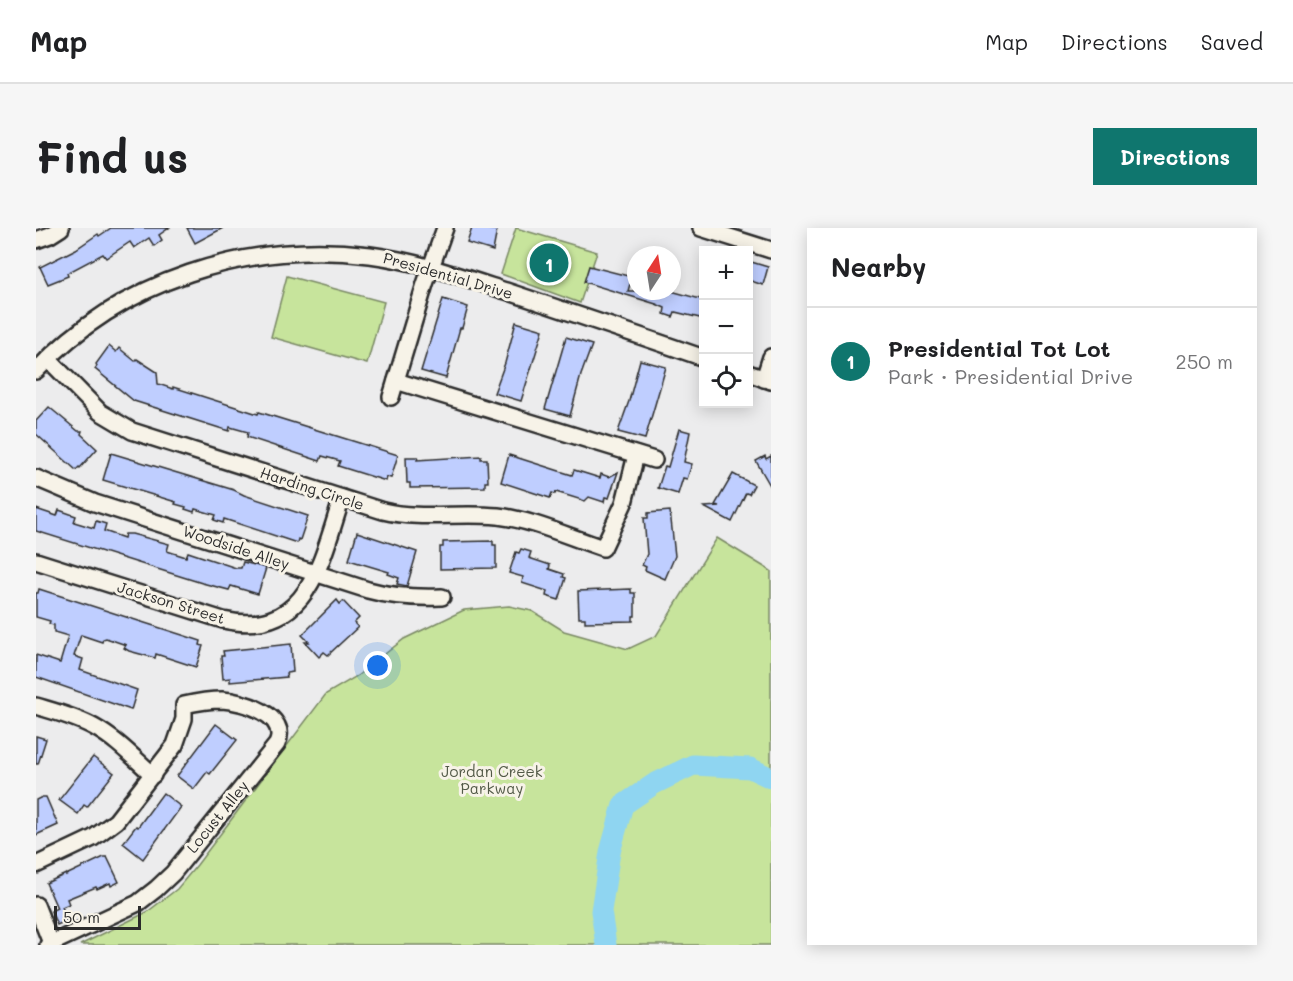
<!DOCTYPE html>
<meta charset="utf-8">
<style>
:root{--surface:#fff;--page:#f6f6f6;--text:#202124;--muted:#757577;--line:#e0e0e0;--accent:#0f766e}
body{margin:0;font-family:Mali,sans-serif;background:var(--page);color:var(--text)}
.controls{position:absolute;right:18px;top:18px;display:grid;overflow:hidden;border-radius:0px;box-shadow:0 3px 15px #0003}
.controls button{width:54px;height:54px;display:grid;place-items:center;padding:0;border:0;border-bottom:2px solid var(--line);background:var(--surface);color:var(--text);font:30px sans-serif}
.compass{position:absolute;left:591px;top:18px;width:54px;height:54px;border-radius:50%;background:var(--surface);box-shadow:0 3px 15px #0003;rotate:12deg}
.scale{position:absolute;left:18px;bottom:15px;width:87px;box-sizing:border-box;padding-left:6px;border:3px solid #2b2b2b;border-top:0;font-size:16px;line-height:21px;white-space:nowrap;color:#2b2b2b;-webkit-text-stroke:4px #f7f3e8;paint-order:stroke}
.you{position:absolute;left:342px;top:438px;width:21px;height:21px;margin:-15px;border:4px solid #fff;border-radius:50%;background:#1a73e8;box-shadow:0 0 0 9px #1a73e833}
.badge{display:grid;place-items:center;width:39px;height:39px;border-radius:50%;background:var(--accent);color:#fff;font-size:20px;font-weight:700}
.pin{position:absolute;translate:-50% -50%;border:3px solid #fff;box-shadow:0 2px 6px #0006}
.list{margin:0;padding:0;list-style:none}
h2{display:flex;justify-content:space-between;align-items:center;height:78px;margin:0;padding:0 24px;font-size:26px}
h2 small{font-size:20px;font-weight:400;color:var(--muted)}
.list li{display:grid;grid-template-columns:39px 1fr auto;gap:18px;align-items:center;box-sizing:border-box;height:108px;padding:0 24px;border-top:2px solid var(--line)}
.list b{display:block;font-size:22px;white-space:nowrap}
.list p{margin:0;font-size:20px;white-space:nowrap;color:var(--muted)}
.list em{font-size:20px;font-style:normal;color:var(--muted)}
.icon{flex:none;width:33px;height:33px;fill:none;stroke:currentColor;stroke-width:2;stroke-linecap:round;stroke-linejoin:round}
.map{position:relative;flex:none;width:735px;height:717px;overflow:hidden;border-radius:0px}
header{display:flex;align-items:center;gap:36px;box-sizing:border-box;height:84px;padding:0 30px;background:var(--surface);border-bottom:2px solid var(--line)}
header strong{font-size:28px}
nav{display:flex;gap:33px;margin-inline-start:auto;font-size:21px}
.intro{display:flex;align-items:center;justify-content:space-between;box-sizing:border-box;height:144px;padding:0 36px}
h1{margin:0;font-size:42px}
.button{padding:15px 27px;border-radius:0px;background:var(--accent);color:#fff;font-size:21px;font-weight:700}
main{display:flex;gap:36px;padding:0 36px}
aside{flex:1;background:var(--surface);border-radius:0px;box-shadow:0 3px 15px #0003}
.map>svg:first-child{display:block}
.green{fill:#c7e49c;stroke:#798864;stroke-width:1.5}
.lines{fill:none;stroke-linecap:round;stroke-linejoin:round}
.river{stroke:#8fd5f1;stroke-width:21}
.building{fill:#bfceff;stroke:#2b2b2b;stroke-width:1.5}
.minor-casing{stroke:#2b2b2b;stroke-width:20}
.minor{stroke:#f7f3e8;stroke-width:15}
.labels{text-anchor:middle;stroke-width:6;stroke-linejoin:round;paint-order:stroke}
.street-label{font-size:15px;fill:#2b2b2b;stroke:#f7f3e8}
.park-label{font-size:15px;fill:#525947;stroke:#f7f3e8}
</style>
<header>
<strong>Map</strong>
<nav><a>Map</a><a>Directions</a><a>Saved</a></nav>
</header>
<div class="intro"><h1>Find us</h1><a class="button">Directions</a></div>
<main>
<div class="map">
<svg width="735" height="717" viewBox="0 0 735 717">
<rect width="100%" height="100%" fill="#ececed"/>
<filter id="ink" filterUnits="userSpaceOnUse"><feTurbulence type="fractalNoise" baseFrequency=".0167" numOctaves="2"/><feDisplacementMap in="SourceGraphic" scale="12" xChannelSelector="R" yChannelSelector="G"/><feConvolveMatrix kernelMatrix="1 2 1 2 8 2 1 2 1" color-interpolation-filters="sRGB"/></filter>
<g filter="url(#ink)">
<!-- green -->
<g class="green">
<polygon points="480,0 561,24 544,75 465,46"/>
<polygon points="251,48 348,74 331,136 235,109"/>
<polygon points="681,310 735,343 735,717 44,717 111,684 141,661 161,637 290,466 321,448 368,411 428,382 473,378 496,383 528,403 592,421 620,408"/>
</g>
<g class="lines">
<!-- river -->
<polyline class="river" points="570,717 565,683 574,624 587,577 618,556 657,537 714,540 735,550"/>
</g>
<!-- building -->
<g class="building">
<polygon points="75,0 133,0 123,7 126,12 118,18 113,10 98,20 94,14 70,30 67,26 31,45 32,48 12,56 4,39 40,21 62,6 63,8"/>
<polygon points="151,0 187,0 159,15"/>
<polygon points="436,0 461,2 457,23 431,15"/>
<polygon points="712,33 732,39 727,57 712,52"/>
<polygon points="553,38 596,49 592,63 635,63 668,72 668,91 639,84 637,89 628,86 629,80 620,76 548,54"/>
<polygon points="407,71 432,79 426,100 424,100 410,150 385,143"/>
<polygon points="480,94 507,102 485,173 458,165 469,135"/>
<polygon points="530,109 556,117 545,147 534,188 509,181"/>
<polygon points="73,118 80,124 83,120 99,133 101,131 121,144 122,156 137,161 137,159 222,186 223,184 362,227 355,250 351,249 350,253 302,238 304,233 286,228 284,233 211,209 212,204 194,199 193,203 98,173 59,141 61,138 60,136"/>
<polygon points="604,132 630,139 609,211 582,204 593,173"/>
<polygon points="13,179 42,203 46,203 45,206 61,221 44,240 43,239 40,242 0,206 0,193"/>
<polygon points="643,201 654,204 648,234 656,236 651,251 647,250 642,266 622,260 629,238 632,239"/>
<polygon points="75,225 198,262 208,267 272,288 264,312 262,311 261,315 188,291 187,295 178,292 180,287 159,281 158,284 149,281 150,279 139,276 140,274 67,252"/>
<polygon points="473,227 536,247 538,242 564,250 565,246 573,249 582,244 573,270 569,269 568,274 553,269 549,273 520,264 519,266 516,265 514,270 465,254"/>
<polygon points="445,228 445,231 451,231 452,254 449,254 449,259 374,260 374,255 371,255 370,229 382,229 381,232"/>
<polygon points="729,228 730,231 735,228 735,259 720,233"/>
<polygon points="697,246 718,257 713,266 710,265 696,294 668,279 683,278 679,277"/>
<polygon points="0,281 21,288 23,282 40,288 38,294 58,300 60,293 70,296 68,303 88,310 89,306 96,306 133,316 131,323 150,329 152,324 200,340 205,340 207,334 230,340 222,366 195,358 193,362 166,355 0,303"/>
<polygon points="634,283 639,328 629,351 609,342 610,339 606,337 611,326 608,290 612,290 612,285"/>
<polygon points="321,304 381,324 371,358 361,356 363,350 352,346 353,344 313,332"/>
<polygon points="457,313 457,317 460,317 460,340 404,341 404,319 407,319 407,314"/>
<polygon points="485,321 495,324 493,330 514,337 513,341 528,346 527,349 530,350 523,372 510,368 511,363 486,355 487,349 473,345 480,324 483,325"/>
<polygon points="3,361 165,413 164,417 167,418 160,439 120,426 119,430 93,423 88,420 90,417 70,410 67,411 66,414 45,407 38,428 47,431 44,442 101,462 95,482 0,449 0,427 24,435 32,408 18,404 18,397 13,396 14,393 0,389 0,365 2,365"/>
<polygon points="595,361 595,365 599,365 599,388 597,388 597,393 549,394 549,390 543,390 542,363"/>
<polygon points="301,372 304,376 307,373 323,390 318,395 322,399 292,427 288,424 283,429 269,414 273,414 266,407"/>
<polygon points="255,416 257,444 250,445 251,449 194,454 194,450 187,451 185,428 188,428 187,423"/>
<polygon points="180,496 201,512 174,546 171,544 158,561 141,548"/>
<polygon points="0,508 10,511 2,536 0,536"/>
<polygon points="57,529 78,545 51,579 48,577 42,586 23,572"/>
<polygon points="127,565 145,579 107,631 87,615 100,598 102,599"/>
<polygon points="6,569 10,569 22,597 0,607 0,572"/>
<polygon points="68,629 71,629 83,654 75,658 74,655 61,661 60,659 31,671 33,676 26,679 32,692 21,697 15,683 21,680 10,655 30,646 30,647"/>
</g>
<g class="lines">
<!-- minor casing -->
<g class="minor-casing">
<g id="minor">
<polyline points="665,0 735,22"/>
<polyline points="0,12 14,7 25,0"/>
<path d="M12 131 64 184 96 203 347 283C385 292 423 284 462 288 497 292 533 309 567 320L588 275 600 227"/>
<path d="M0 143C85 52 212 12 334 27 380 33 426 49 470 63 536 85 602 107 668 130"/>
<polyline points="712,145 735,153"/>
<polyline points="728,151 735,129"/>
<polyline points="360,153 618,232"/>
<polyline points="355,169 389,56 409,0"/>
<path d="M0 250 59 275 332 362C357 369 380 370 406 369"/>
<path d="M0 333 187 392C273 411 285 332 306 270"/>
<path d="M0 478C20 484 40 489 58 499 80 511 98 530 117 547"/>
<path d="M0 637 57 610 80 593 139 517 148 491V477C161 474 173 472 186 472 207 473 254 487 241 516L137 645 120 661 102 675 12 717"/>
<polyline points="0,677 15,715"/>
</g>
</g>
<!-- minor -->
<use href="#minor" class="minor"/>
</g>
</g>
<g class="labels">
<!-- street labels -->
<g class="street-label">
<text transform="translate(412 48) rotate(16)" y="5">Presidential Drive</text>
<text transform="translate(276 261) rotate(18)" y="5">Harding Circle</text>
<text transform="translate(200 320) rotate(18)" y="5">Woodside Alley</text>
<text transform="translate(135 375) rotate(17)" y="5">Jackson Street</text>
<text transform="translate(182 589) rotate(-51)" y="5">Locust Alley</text>
</g>
<!-- park labels -->
<g class="park-label">
<text x="456" y="549">Jordan Creek<tspan x="456" dy="17">Parkway</tspan></text>
</g>
</g>
</svg>
<div class="controls">
<button>+</button>
<button>−</button>
<button><svg class="icon" aria-label="locate" viewBox="0 0 24 24"><circle cx="12" cy="12" r="6"/><path d="M12 2v4M12 18v4M2 12h4M18 12h4"/></svg></button>
</div>
<svg class="compass" viewBox="-18 -18 36 36"><path d="M0-13l5 13h-10z" fill="#e53935"/><path d="M0 13l5-13h-10z" fill="#757577"/></svg>
<div class="scale">50 m</div>
<div class="you"></div>
<div class="pin badge" style="left:513px;top:35px">1</div>
</div>
<aside>
<h2>Nearby<small></small></h2>
<ul class="list">
<li><span class="badge">1</span><div><b>Presidential Tot Lot</b><p>Park · Presidential Drive</p></div><em>250 m</em></li>
</ul>
</aside>
</main>
